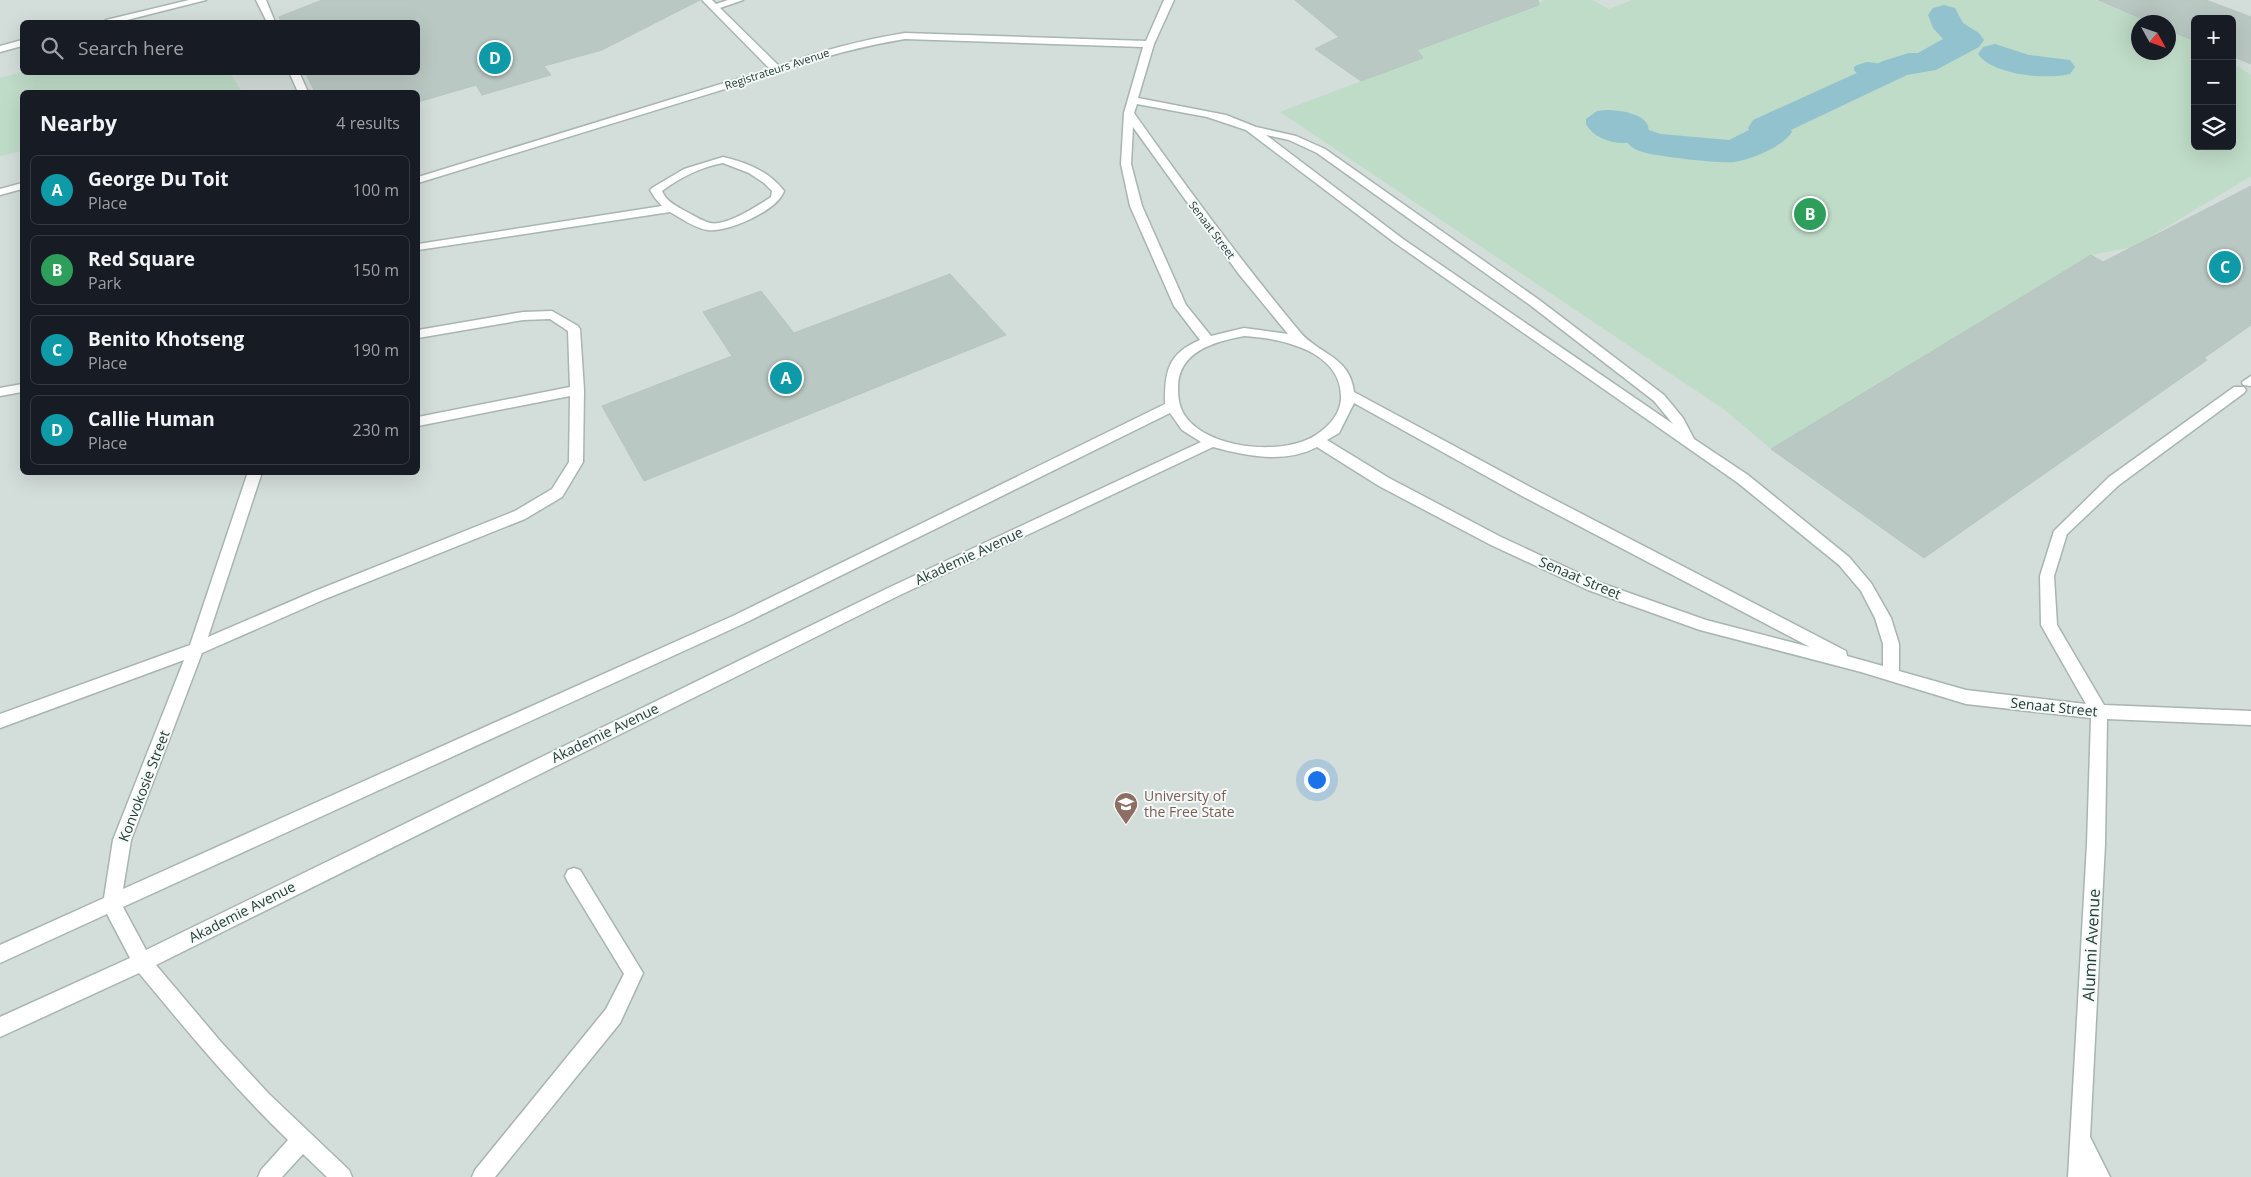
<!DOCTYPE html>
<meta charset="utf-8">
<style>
:root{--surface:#171b24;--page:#20242c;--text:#f1f3f6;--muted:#9ea1a6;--line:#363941;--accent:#7c3aed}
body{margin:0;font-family:"Open Sans",sans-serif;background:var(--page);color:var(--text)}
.controls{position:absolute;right:15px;top:15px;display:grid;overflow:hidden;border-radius:8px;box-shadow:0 5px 20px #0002}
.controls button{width:45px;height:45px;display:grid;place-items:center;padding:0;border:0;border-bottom:1px solid var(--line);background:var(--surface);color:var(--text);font:25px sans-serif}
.compass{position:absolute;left:2131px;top:15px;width:45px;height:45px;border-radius:50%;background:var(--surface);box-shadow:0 5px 20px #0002;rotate:130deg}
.you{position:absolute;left:1316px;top:779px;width:18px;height:18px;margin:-12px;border:4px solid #fff;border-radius:50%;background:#1a73e8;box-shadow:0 0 0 8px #1a73e833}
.badge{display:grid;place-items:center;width:32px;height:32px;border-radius:50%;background:var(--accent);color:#fff;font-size:16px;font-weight:700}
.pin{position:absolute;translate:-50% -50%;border:2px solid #fff;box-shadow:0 1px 5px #0006}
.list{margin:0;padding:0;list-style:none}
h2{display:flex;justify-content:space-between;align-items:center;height:65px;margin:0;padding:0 20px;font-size:21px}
h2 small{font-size:16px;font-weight:400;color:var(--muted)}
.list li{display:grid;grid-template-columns:32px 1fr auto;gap:15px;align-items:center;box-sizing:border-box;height:70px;margin:0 10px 10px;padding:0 10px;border:1px solid var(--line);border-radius:8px}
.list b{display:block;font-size:19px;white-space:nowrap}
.list p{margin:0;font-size:16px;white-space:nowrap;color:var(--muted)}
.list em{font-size:16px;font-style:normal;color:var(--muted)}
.icon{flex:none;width:28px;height:28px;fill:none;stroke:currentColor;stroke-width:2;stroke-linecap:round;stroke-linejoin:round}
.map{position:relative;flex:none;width:2251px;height:1177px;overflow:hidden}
.search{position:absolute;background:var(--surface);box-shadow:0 5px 20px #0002;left:20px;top:20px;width:400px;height:55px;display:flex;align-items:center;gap:12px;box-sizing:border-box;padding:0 18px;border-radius:8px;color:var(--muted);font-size:19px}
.panel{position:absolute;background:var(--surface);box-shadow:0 5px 20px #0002;left:20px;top:90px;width:400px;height:385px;border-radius:8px}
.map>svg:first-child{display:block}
.built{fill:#d3ddd9;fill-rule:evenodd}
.green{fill:#bfdcc8}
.water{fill:#91c2ce}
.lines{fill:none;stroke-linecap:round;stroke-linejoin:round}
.canal{fill:#91c2ce;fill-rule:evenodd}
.building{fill:#bac8c3;stroke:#b7c6c1}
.service-casing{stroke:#a8b5b1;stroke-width:3}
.service{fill:#fff;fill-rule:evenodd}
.labels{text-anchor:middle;stroke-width:4;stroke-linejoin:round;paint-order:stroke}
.far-street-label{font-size:11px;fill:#253e38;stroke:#f5f9f8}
.street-label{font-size:14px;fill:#253e38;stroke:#f5f9f8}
.education-label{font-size:14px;fill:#785e54;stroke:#f5f9f8;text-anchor:start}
.near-street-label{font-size:16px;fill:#253e38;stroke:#f5f9f8}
</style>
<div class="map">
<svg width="2251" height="1177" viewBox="0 0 2251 1177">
<rect width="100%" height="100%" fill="#e5edea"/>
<!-- built -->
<path class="built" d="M0 0H2251V1177H0ZM2195 19H2232V146H2195ZM22 22H418V72H22ZM2138 22H2168V52H2138ZM22 92H418V472H22Z"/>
<!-- green -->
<g class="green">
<polygon points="1545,0 1592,0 1609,9 1632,0 2095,0 2150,22 2138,22 2138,52 2168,52 2169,30 2195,41 2195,146 2232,146 2232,63 2251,75 2251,176 2133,247 2091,255 1771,449 1725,410 1280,112 1422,58 1417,50 1509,16"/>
<polygon points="22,72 230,73 242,92 22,92 22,151 0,156 0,78"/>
</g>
<!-- water -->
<g class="water">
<path d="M1867 62C1879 63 1889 65 1897 73V79C1885 88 1863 82 1854 70V67L1857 65Z"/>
<path d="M1606 110C1620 110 1654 114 1648 135 1631 149 1597 144 1586 124V119L1597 111Z"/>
</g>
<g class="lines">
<!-- canal -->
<g class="canal">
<path d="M1944 5 1955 8 1963 23 1979 33 1984 40 1979 47 1936 70 1907 75 1791 130 1792 132C1782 147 1753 159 1735 162 1722 164 1651 156 1639 151 1632 148 1629 145 1625 139L1630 131 1643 128 1661 134 1729 140 1749 130 1748 128 1753 120 1883 61 1909 53H1918L1943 39 1933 28 1928 15 1933 8Z"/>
<path d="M1995 44 2029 55 2070 60 2075 67 2070 74C2047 80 1992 75 1978 54L1983 47Z"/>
</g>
</g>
<!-- building -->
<g class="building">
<polygon points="322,0 700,0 602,50 544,66 551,75 482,95 476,85 418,102 418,92 315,92 305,72 418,72 418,22 281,22 279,17"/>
<polygon points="1295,0 1538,0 1539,5 1417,50 1423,58 1361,81 1315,49 1339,37"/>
<polygon points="2098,0 2206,0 2251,17 2251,64 2232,56 2232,19 2195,19 2195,41 2168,30 2168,22 2150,22"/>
<polygon points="2251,186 2251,325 2204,358 2207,360 1924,558 1771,449 2091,255 2103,262"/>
<polygon points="950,274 1006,335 644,481 602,406 732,356 703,312 761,291 794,333"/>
</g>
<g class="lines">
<!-- service casing -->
<g class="service-casing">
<g id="service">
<polygon points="189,0 206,0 119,22 104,22 106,20"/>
<polygon points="256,0 266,0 275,22 267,22"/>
<path d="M702 0H712L716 4 728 0H743L720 8 779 66C820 51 861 40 905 33L1146 41 1164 0H1174L1154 44 1138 98 1226 115 1256 127 1296 136 1325 149 1538 299 1664 395 1683 418 1694 439 1748 475 1849 557 1871 583 1891 618 1899 644V671L1966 690 2086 704 2041 625 2040 576 2054 531 2109 477 2234 387H2244L2246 390 2244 393 2119 485 2067 534 2054 576 2057 625 2104 705 2251 711V725L2107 719 2105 844 2090 1137 2110 1177H2068L2087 844 2091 718 1966 704 1861 672 1700 630 1588 590 1491 545 1379 486 1317 447C1285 464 1246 456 1213 447L898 596 156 965 221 1042 268 1093 349 1170 352 1177H327L303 1154 282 1177H258L261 1170 288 1140C234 1088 187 1031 139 973L0 1037V1017L130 958 107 914 0 963V945L104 898 113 840 184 660 0 728V714L190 645 248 472H262L208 637 315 591 515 511 552 489 569 462 570 396 418 426V417L570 387 568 331 550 319 523 320 418 338V330L523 312 552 311 578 326 580 329 584 390 583 462 562 497 525 519 325 599 202 653 131 840 123 889 735 615 1165 404C1165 372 1167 354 1200 340L1174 306 1130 206 1121 164 1124 113 1143 47 905 39C862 46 821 57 780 72L418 183V177L770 69ZM1137 104 1207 117 1246 130 1395 243 1738 483 1839 565 1861 591 1875 618 1883 644V666L1847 656 1846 651 1532 488 1354 392C1350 356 1318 354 1300 332 1241 261 1187 188 1134 113ZM1133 127 1238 273 1288 334 1244 328 1211 336 1186 305 1142 206 1131 164ZM1266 135 1289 140 1317 153 1530 305 1654 401 1673 424 1403 239ZM1244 336C1281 338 1343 351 1341 399 1340 415 1328 427 1316 435 1285 455 1219 450 1191 423 1181 413 1178 403 1178 389 1177 352 1213 342 1244 336ZM1354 403 1522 496 1810 647 1706 620 1598 582 1501 537 1389 478 1327 440 1339 433ZM1170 413 1182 430 1201 442 888 588 146 950 123 907 745 623Z"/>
<polygon points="22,40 22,46 0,52 0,46"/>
<polygon points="289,72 299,72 308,92 298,92"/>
<path d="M723 157C746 162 770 172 784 191 778 210 728 233 708 230 696 229 681 218 670 212L418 250V244L662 206 655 198 650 190 652 188 684 169ZM723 163 749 173 764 183 772 191 771 197C759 205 726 227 710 223 702 221 693 215 685 211 676 206 666 201 662 191 679 178 701 167 723 163Z"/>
<polygon points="22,183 22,189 0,195 0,189"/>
<polygon points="2251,376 2251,386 2243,385 2242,382"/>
<polygon points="22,384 22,392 0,396 0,388"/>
<polygon points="574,868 580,870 643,973 620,1023 495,1177 472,1177 475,1170 606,1009 624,974 568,882 565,876 568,870"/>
</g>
</g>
<!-- service -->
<use href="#service" class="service"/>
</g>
<!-- icons -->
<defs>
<g id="university-pin" transform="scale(1.25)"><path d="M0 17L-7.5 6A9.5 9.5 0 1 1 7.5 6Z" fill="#8d6e63" stroke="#f5f9f8"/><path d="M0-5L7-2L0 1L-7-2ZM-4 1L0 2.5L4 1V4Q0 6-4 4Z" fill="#fff"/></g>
</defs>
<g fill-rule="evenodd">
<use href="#university-pin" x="1126" y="804"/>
</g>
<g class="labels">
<!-- far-street labels -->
<g class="far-street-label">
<text transform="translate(777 69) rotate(-18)" y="4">Registrateurs Avenue</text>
<text transform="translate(1212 230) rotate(53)" y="4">Senaat Street</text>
</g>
<!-- street labels -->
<g class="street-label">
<text transform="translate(969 556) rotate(-25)" y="5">Akademie Avenue</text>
<text transform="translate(1580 578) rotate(23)" y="5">Senaat Street</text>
<text transform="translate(2054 707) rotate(6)" y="5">Senaat Street</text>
<text transform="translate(605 733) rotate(-26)" y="5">Akademie Avenue</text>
<text transform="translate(144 786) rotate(-69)" y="5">Konvokosie Street</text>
<text transform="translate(242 912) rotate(-27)" y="5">Akademie Avenue</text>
</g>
<!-- education labels -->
<g class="education-label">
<text x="1144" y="801">University of<tspan x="1144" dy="16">the Free State</tspan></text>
</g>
<!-- near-street labels -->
<g class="near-street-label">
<text transform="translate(2091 945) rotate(-87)" y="6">Alumni Avenue</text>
</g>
</g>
</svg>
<div class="controls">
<button>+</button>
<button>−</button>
<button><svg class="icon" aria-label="layers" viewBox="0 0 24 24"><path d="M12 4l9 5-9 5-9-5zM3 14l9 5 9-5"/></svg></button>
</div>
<svg class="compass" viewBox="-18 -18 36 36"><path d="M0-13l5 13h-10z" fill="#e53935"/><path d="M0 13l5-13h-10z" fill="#9ea1a6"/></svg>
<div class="you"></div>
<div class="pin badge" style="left:786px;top:378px;background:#0f9aa8">A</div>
<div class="pin badge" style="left:1810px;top:214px;background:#2e9e5b">B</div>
<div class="pin badge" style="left:2225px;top:267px;background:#0f9aa8">C</div>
<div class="pin badge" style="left:495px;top:58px;background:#0f9aa8">D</div>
<div class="search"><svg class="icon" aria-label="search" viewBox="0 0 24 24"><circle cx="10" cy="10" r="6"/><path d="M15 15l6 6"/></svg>Search here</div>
<section class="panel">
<h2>Nearby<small>4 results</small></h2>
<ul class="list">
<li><span class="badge" style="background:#0f9aa8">A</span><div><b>George Du Toit</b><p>Place</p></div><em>100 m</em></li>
<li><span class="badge" style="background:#2e9e5b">B</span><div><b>Red Square</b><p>Park</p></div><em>150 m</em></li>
<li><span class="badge" style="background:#0f9aa8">C</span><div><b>Benito Khotseng</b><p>Place</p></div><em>190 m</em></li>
<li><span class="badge" style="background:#0f9aa8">D</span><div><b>Callie Human</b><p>Place</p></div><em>230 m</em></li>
</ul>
</section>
</div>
